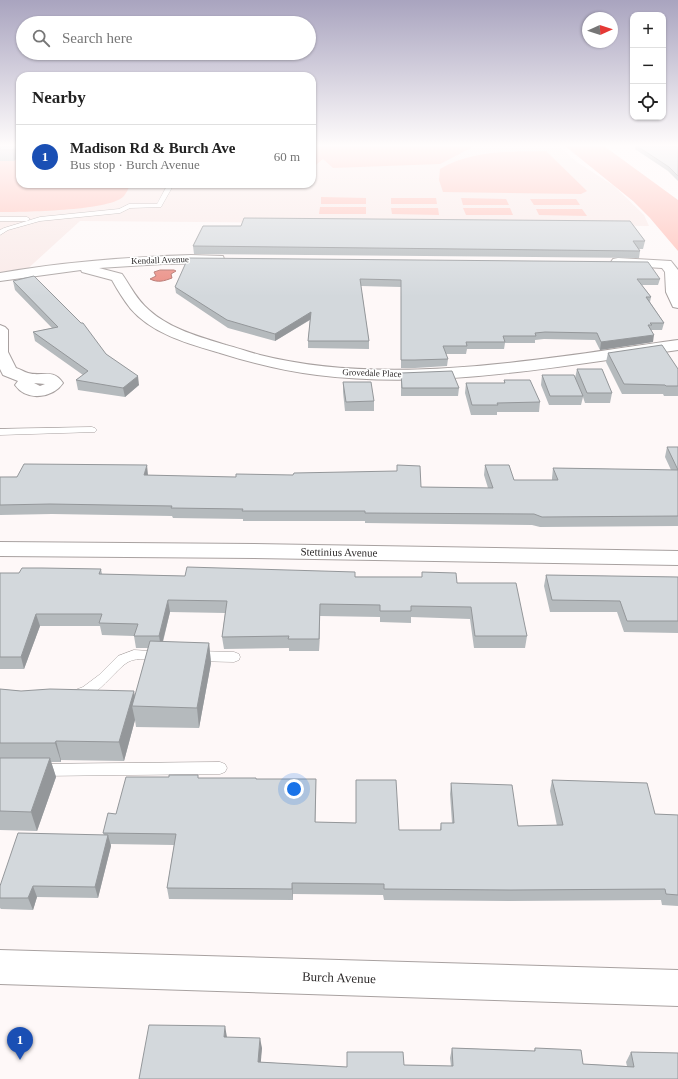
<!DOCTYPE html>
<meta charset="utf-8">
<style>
:root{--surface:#fff;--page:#f2f2f2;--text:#222;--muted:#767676;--line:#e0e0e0;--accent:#0f766e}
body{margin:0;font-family:"Times New Roman",serif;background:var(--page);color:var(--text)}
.controls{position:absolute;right:12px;top:12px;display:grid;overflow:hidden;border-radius:8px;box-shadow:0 1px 3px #0004}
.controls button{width:36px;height:36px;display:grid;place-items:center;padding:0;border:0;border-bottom:1px solid var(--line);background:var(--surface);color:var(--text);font:20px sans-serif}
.compass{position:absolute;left:582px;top:12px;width:36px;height:36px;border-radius:50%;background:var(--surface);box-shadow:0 1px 3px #0004;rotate:87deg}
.you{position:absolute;left:294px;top:789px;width:14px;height:14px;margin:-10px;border:3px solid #fff;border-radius:50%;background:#1a73e8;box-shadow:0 0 0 6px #1a73e833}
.badge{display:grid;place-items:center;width:26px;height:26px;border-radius:50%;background:var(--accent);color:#fff;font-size:13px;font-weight:700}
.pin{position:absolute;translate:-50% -33px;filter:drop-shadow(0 1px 2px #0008)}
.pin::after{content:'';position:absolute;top:21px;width:14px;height:12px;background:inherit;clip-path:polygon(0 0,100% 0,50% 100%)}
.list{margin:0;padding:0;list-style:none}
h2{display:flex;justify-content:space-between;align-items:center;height:52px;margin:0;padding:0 16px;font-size:17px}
h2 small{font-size:13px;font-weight:400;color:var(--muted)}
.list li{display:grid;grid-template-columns:26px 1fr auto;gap:12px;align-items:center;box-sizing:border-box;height:64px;padding:0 16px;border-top:1px solid var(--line)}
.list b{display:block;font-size:15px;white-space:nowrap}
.list p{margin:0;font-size:13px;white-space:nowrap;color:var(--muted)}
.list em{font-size:13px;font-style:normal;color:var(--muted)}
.icon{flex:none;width:22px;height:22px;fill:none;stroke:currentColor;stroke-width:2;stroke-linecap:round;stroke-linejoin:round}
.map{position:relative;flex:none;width:678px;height:1079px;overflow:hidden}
.search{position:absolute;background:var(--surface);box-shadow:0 1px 3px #0004;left:16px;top:16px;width:300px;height:44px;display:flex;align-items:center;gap:10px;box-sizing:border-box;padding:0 14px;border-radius:22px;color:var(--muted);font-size:15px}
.panel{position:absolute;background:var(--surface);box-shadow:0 1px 3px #0004;left:16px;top:72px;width:300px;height:116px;border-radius:12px}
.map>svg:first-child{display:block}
.built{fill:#f9e9e7}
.green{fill:#ffc0b8}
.water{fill:#ea8b81;stroke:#b26e68}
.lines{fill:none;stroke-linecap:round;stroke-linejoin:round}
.lane-casing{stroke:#a8a1a0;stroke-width:1}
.street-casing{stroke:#a8a1a0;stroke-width:2}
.lane{fill:#fff;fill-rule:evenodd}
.street{fill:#fff;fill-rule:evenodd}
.wall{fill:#b5babd}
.shaded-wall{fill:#94979a}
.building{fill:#d3d8dc;stroke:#94979a}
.labels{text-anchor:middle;stroke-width:3;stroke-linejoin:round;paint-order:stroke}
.far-street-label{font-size:9px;fill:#2f2c2c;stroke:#fff}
.street-label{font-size:11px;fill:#2f2c2c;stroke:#fff}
.near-street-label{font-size:13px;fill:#2f2c2c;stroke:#fff}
</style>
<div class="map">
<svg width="678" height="1079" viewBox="0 0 678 1079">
<rect width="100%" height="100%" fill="#fef8f8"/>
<!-- built -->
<polygon class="built" points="0,146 20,146 20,184 312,184 312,146 559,146 577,162 614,186 644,215 649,226 80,221 23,273 0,277"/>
<!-- green -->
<g class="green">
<polygon points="312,146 471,146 471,148 440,164 333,168 323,159 312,168"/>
<polygon points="565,146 604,146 678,200 678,251 650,218 633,201"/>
<path d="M546 151 587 191 581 194 443 192 439 180 440 169C472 150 509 152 546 151Z"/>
<path d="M0 156H20V184H130C129 188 126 194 123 197 107 211 23 212 0 212Z"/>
<polygon points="321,197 366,198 366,204 321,204"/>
<polygon points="391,198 436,198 437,204 391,204"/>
<polygon points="461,198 506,199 509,205 463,205"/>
<polygon points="530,199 576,199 580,205 534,205"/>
<polygon points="320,207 366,207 366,214 319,214"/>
<polygon points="391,208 438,208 439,215 392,214"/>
<polygon points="463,208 510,208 513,215 466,215"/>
<polygon points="536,209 582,209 587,216 539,215"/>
</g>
<!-- water -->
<path class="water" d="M160 270H174L176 271 171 274 172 278C164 281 158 283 150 279L156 276 154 272Z"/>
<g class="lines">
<!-- lane casing -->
<g class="lane-casing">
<g id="lane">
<polygon points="168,184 174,184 161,207 130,208 120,213 40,221 8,230 0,235 0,230 4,228 40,217 119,209 129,204 157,204"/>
<polygon points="0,217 27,217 30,219 27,221 0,221"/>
<polygon points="92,427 95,428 97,430 95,432 0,435 0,429"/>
<path d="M134 650 165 652 166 655 165 658C153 662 138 656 128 662 113 671 92 706 70 700L68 696 70 692 83 687 99 675 118 656Z"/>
<polygon points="195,651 234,652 239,654 240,657 239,660 234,662 195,661 190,659 189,656 190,653"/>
<polygon points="220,762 225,764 227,768 225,772 220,774 39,776 34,774 32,770 34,766 39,764"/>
</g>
</g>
<!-- street casing -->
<g class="street-casing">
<g id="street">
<polygon points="672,146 678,146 678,150 673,148"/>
<path d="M191 255 223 256 224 259 223 262 218 263 163 264 99 268 122 274C131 287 137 300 149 310 170 329 200 337 226 345 237 348 249 352 260 355 391 388 546 358 678 340V350C560 366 437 390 317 375 284 371 252 363 220 353 189 344 152 334 130 308 123 299 117 289 112 280L82 272 81 270 0 281V273C63 262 127 257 191 255Z"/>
<polygon points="618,258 671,261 678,270 678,308 673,307 666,292 665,272 662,268 613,265 611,262 613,259"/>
<path d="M0 325 5 327 8 330V352L16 368C20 369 24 372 28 373 41 377 53 368 63 383 53 398 27 402 15 385L18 381 3 375 0 369ZM34 383 45 384 40 386Z"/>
<polygon points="0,542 254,544 678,551 678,565 254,558 0,556"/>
<polygon points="0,950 678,970 678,1006 0,984"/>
</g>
</g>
<!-- lane -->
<use href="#lane" class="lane"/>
<!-- street -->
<use href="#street" class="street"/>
</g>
<!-- wall -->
<g class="wall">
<polygon points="0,146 20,146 14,161 0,161"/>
<polygon points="636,146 673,146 678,147 678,181 668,171 635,149"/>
<polygon points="645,241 643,249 639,249 640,251 639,258 194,254 193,246"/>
<polygon points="188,258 660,279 658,285 642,285 651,297 650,302 664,323 662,330 651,330 653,342 600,350 595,340 544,339 535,340 535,343 505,343 504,349 467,349 466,354 446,354 448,359 447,366 415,368 401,368 401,287 361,286 369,341 369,349 308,348 308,341 310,320 275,341 228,328 176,293 175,287"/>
<polygon points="13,281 106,354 139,385 125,397 78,390 76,380 83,375 35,341 33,332 52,328 15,290"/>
<polygon points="608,353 678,369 678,396 664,396 663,394 622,394 606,362"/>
<polygon points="577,369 612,393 610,403 585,403 583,397 581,405 549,405 541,385 542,375 575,378"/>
<polygon points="401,373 459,388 458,396 401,396"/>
<polygon points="504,380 540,402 539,412 497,412 497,415 471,415 465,393 466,383 504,383"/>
<polygon points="343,382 374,401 374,411 345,411 343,392"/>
<polygon points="667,447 678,447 678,526 540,527 532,525 365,523 365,521 243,521 243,519 173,518 172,516 52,514 0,515 0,477 148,475 421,487 488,488 484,475 485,465 514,480 552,480 552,478 553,468 671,470 665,457"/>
<polygon points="101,569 102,574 185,576 422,577 422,572 457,583 527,636 525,648 474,648 470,619 411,617 411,623 380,622 380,617 320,616 319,651 289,651 289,648 224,649 222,637 225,613 170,612 163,642 209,643 211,663 199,728 136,727 135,720 124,761 61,760 61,762 51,762 56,777 37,831 0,830 0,689 21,691 135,696 148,648 136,648 134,636 102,635 100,626 40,626 24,669 0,669 0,573 19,573"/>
<polygon points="546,575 678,577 678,633 624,632 617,612 550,612 544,586"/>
<polygon points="199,778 257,779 316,779 315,822 356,823 356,780 399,830 440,830 441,823 452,823 450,794 451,783 518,826 557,826 550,791 552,780 655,814 678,815 678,906 662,905 661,900 509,901 384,900 383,895 293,894 293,900 169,899 167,888 174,845 111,844 111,846 98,898 37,897 33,910 1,909 0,908 0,886 104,835 103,833 116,814"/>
<polygon points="262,1048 260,1062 346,1067 404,1065 451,1066 450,1058 452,1048 534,1051 535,1048 583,1064 627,1066 626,1062 631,1052 678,1079 139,1079"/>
</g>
<!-- shaded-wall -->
<g class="shaded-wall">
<polygon points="17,146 20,146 20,155 14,161 12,150"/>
<polygon points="311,312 311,319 275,341 275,334"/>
<polygon points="654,335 653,342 600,350 601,342"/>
<polygon points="138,376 139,385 125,397 123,388"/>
<polygon points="147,465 148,475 144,475"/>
<polygon points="168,600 170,612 161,648 159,636"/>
<polygon points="320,604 320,616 319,651 319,639"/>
<polygon points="36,614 40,626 24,669 21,657"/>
<polygon points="209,643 211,663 199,728 197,708"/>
<polygon points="134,691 137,706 132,706 135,720 124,761 119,742"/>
<polygon points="56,741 61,760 61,762 55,743"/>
<polygon points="50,758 56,777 37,831 31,812"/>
<polygon points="316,779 316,790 315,833 315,822"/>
<polygon points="108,835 111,846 98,898 95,887"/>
<polygon points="292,883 293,894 293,900 292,889"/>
<polygon points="33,886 37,897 33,910 28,898"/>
<polygon points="225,1026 227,1037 226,1048 224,1037"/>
<polygon points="260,1038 262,1048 260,1072 258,1062"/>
</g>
<!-- building -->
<g class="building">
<polygon points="0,146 17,146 12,150 0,150"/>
<polygon points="637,146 673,146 678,147 678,176 669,167"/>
<polygon points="244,218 630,221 645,241 633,241 640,251 193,246 203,226 241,226"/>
<polygon points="188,258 648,262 660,279 637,279 651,297 646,297 664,323 650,323 652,325 648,325 654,335 601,342 597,333 545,332 535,333 536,336 503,336 505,342 466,342 467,346 443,346 448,359 415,360 401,360 401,280 360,279 369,341 308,341 311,312 275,334 227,320 175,287"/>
<polygon points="34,276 81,323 83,323 106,354 138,376 123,388 76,380 88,371 33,332 58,327 13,281"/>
<polygon points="662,345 678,369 678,386 666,386 665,385 624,384 608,353"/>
<polygon points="577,369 602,369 612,393 587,393"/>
<polygon points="452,371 459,388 402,388 401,373"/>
<polygon points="542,375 574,375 583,396 550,396"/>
<polygon points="504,380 530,380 540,402 497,403 498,405 472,405 466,383 505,383"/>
<polygon points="343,382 371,382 374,401 346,402"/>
<polygon points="667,447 678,447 678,470"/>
<polygon points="24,464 147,465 144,475 236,477 236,474 293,475 294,473 397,471 397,465 420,466 421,487 493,488 485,465 509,465 514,480 558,480 553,468 678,470 678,516 542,517 534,514 365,513 365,511 242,511 243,509 171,508 172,506 50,504 0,505 0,477 17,477"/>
<polygon points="187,567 355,572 355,577 422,577 422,572 456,573 457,583 516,583 527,636 475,636 471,607 411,606 411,611 380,611 380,605 320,604 319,639 288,639 289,636 222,637 227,601 168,600 159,636 134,636 138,624 99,623 102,614 36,614 21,657 0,657 0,573 19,573 22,568 42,568 101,569 99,574 185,576"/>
<polygon points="546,575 678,577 678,621 627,621 620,601 552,600"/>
<polygon points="150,641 209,643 197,708 132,706"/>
<polygon points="0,689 21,691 50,689 134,691 119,742 56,741 55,743 0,743"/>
<polygon points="0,758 50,758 31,812 0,811"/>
<polygon points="169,775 198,775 198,778 256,778 256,779 316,779 315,822 356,823 356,780 396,780 399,830 441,830 441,823 454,823 451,783 512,785 518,826 563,825 552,780 647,783 655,814 678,815 678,895 666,894 665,889 511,890 384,889 384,884 292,883 292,889 167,888 176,834 103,833 108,813 116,814 126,777 169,777"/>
<polygon points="18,833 108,835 95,887 33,886 28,898 0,898 0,886"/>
<polygon points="149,1025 225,1026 224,1037 260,1038 258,1062 347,1067 347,1052 403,1052 404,1065 453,1066 452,1048 535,1051 535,1048 581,1050 583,1064 634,1067 631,1052 678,1053 678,1079 139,1079"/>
</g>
<!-- sky -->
<linearGradient id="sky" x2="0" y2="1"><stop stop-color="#a9a4bf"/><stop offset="0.49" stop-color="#fffcfc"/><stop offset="1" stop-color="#fffcfc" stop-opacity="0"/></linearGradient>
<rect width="678" height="297" fill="url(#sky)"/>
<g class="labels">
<!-- far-street labels -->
<g class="far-street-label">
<text transform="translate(160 260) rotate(-2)" y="3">Kendall Avenue</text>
<text transform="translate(372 373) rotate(2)" y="3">Grovedale Place</text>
</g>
<!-- street labels -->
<g class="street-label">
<text transform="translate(339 552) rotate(1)" y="4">Stettinius Avenue</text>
</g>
<!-- near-street labels -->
<g class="near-street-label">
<text transform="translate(339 977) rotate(2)" y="5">Burch Avenue</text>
</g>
</g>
</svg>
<div class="controls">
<button>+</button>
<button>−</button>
<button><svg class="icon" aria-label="locate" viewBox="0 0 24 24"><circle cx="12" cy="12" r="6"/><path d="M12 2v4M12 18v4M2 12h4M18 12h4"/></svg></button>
</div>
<svg class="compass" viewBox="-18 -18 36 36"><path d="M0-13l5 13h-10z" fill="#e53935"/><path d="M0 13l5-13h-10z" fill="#767676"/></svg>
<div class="you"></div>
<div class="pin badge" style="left:20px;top:1060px;background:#1a4fb4">1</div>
<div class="search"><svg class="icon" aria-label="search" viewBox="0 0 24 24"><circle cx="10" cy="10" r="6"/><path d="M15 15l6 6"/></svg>Search here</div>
<section class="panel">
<h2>Nearby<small></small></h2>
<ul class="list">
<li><span class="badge" style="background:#1a4fb4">1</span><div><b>Madison Rd &amp; Burch Ave</b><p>Bus stop · Burch Avenue</p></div><em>60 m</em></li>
</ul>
</section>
</div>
